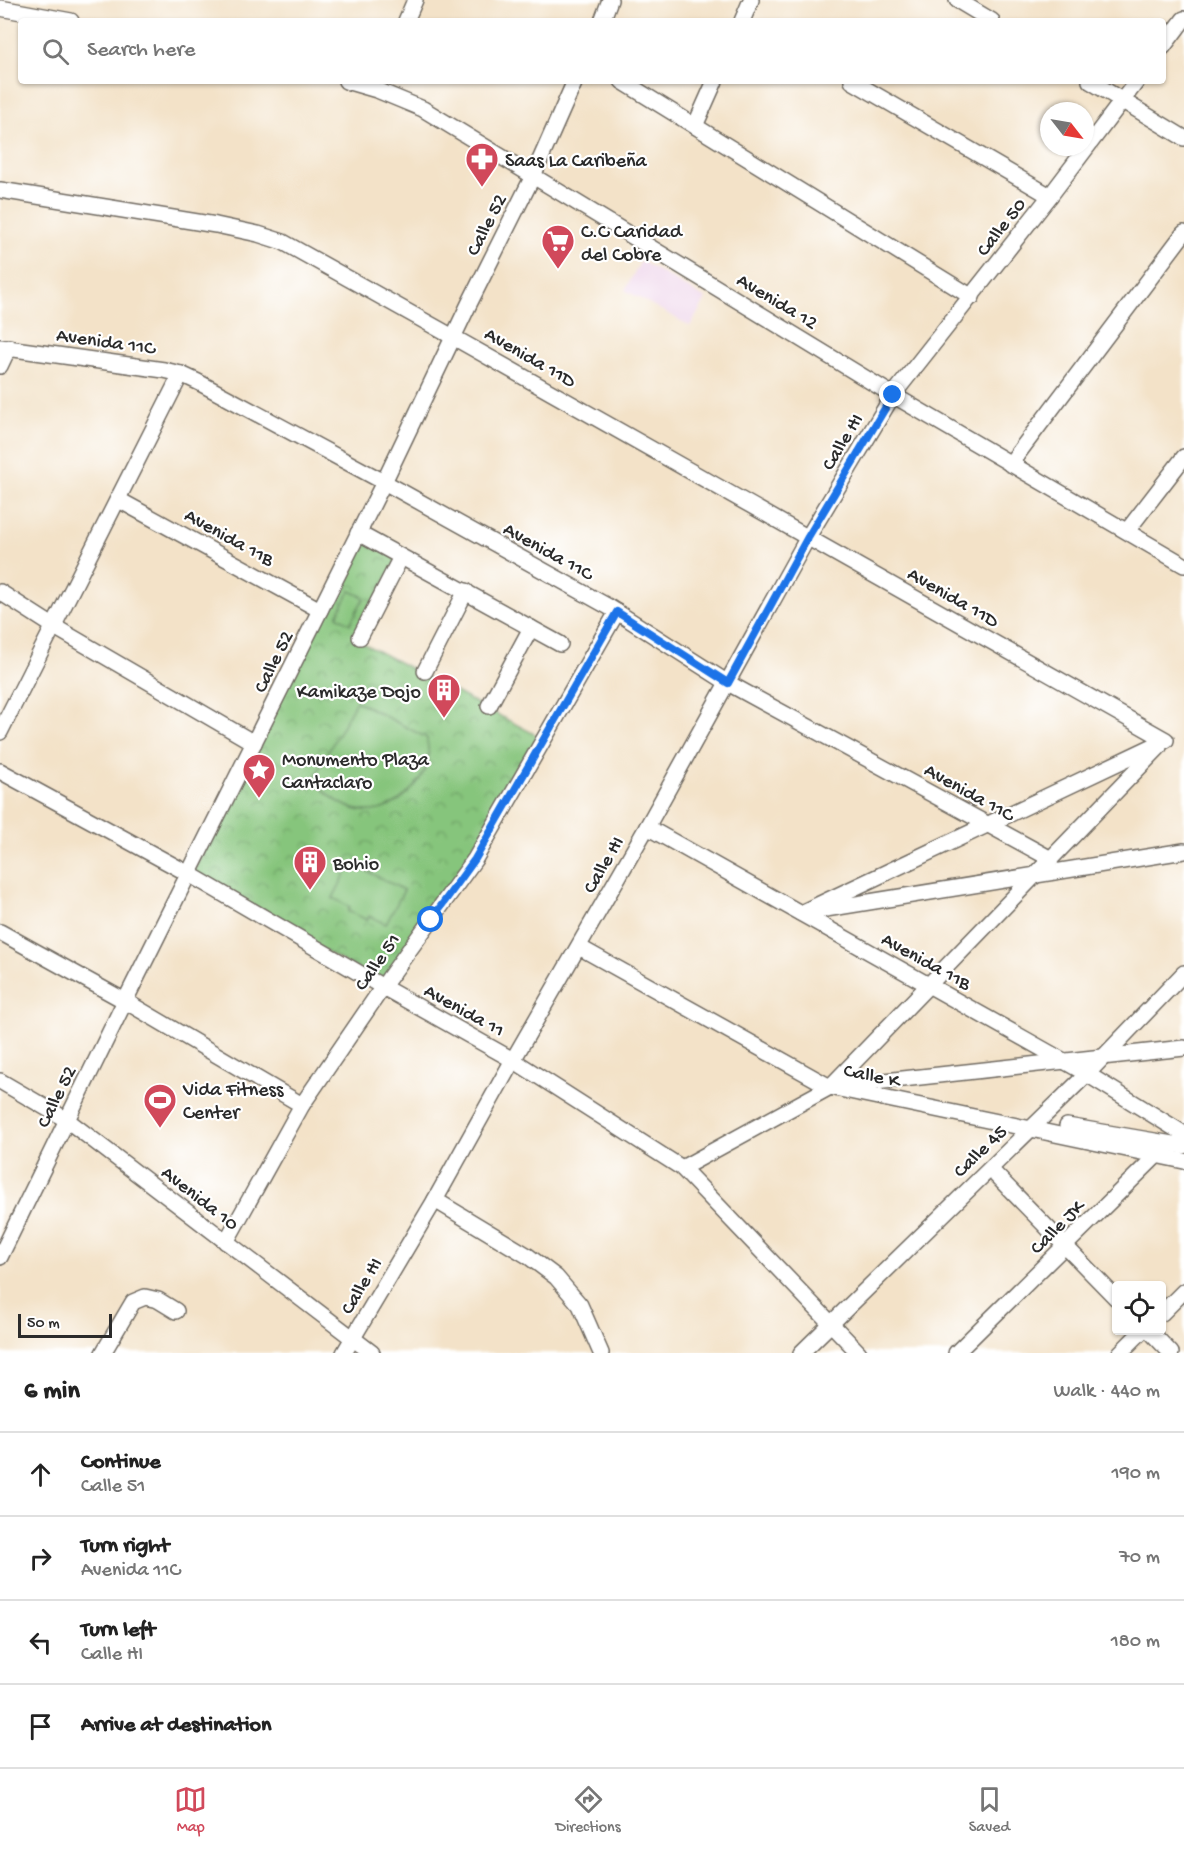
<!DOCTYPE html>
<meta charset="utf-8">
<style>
:root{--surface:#fff;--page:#f6f6f6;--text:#222;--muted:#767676;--line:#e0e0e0;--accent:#d1495b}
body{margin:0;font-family:"Gochi Hand",sans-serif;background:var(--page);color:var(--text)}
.controls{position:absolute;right:18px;bottom:18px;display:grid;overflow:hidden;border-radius:6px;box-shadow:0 2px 4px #0004}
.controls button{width:54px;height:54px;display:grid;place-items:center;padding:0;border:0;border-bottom:2px solid var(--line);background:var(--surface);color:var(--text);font:30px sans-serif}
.compass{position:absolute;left:1040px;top:102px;width:54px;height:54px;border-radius:50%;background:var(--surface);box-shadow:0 2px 4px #0004;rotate:121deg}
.scale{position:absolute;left:18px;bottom:15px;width:94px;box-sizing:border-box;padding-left:6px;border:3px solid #2b2b2b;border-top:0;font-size:16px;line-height:21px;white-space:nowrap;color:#2b2b2b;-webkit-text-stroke:4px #fff;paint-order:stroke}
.stop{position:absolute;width:18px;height:18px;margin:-14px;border:4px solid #1a73e8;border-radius:50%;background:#fff}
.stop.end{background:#1a73e8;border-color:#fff;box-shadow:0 2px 6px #0008}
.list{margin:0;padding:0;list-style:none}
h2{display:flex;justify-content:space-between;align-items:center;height:78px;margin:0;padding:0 24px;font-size:26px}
h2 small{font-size:20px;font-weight:400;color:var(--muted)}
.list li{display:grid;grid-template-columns:39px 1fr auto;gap:18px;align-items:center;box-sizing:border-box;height:84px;padding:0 24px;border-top:2px solid var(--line)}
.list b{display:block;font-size:22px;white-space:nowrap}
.list p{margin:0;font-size:20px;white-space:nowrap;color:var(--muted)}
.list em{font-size:20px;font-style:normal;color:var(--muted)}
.icon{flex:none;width:33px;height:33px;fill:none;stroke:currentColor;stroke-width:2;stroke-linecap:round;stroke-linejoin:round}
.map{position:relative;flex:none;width:1184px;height:1353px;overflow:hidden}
.search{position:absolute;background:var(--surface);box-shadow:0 2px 4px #0004;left:18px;right:18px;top:18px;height:66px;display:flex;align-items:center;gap:15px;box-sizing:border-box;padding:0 21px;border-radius:6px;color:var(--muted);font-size:22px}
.sheet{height:414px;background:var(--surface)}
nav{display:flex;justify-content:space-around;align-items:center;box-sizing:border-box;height:84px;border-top:2px solid var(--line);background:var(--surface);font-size:16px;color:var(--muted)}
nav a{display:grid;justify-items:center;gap:3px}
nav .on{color:var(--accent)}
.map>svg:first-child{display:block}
.built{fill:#edd1e9}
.park{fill:url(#park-crowns);stroke:#587854;stroke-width:1.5}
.pitch{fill:#86c57c;stroke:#587854;stroke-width:1.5}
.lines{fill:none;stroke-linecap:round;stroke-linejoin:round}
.minor-casing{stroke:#716b62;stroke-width:18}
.minor{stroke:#fff;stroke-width:15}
.route{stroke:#1a73e8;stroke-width:8}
.labels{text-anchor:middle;stroke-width:4.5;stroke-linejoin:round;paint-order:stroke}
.poi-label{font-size:20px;fill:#2b2b2b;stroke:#fff;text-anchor:start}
.street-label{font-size:20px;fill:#2b2b2b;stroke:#fff}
</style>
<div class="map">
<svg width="1184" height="1353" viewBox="0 0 1184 1353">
<defs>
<pattern id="park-crowns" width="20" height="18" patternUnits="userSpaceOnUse" patternTransform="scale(1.5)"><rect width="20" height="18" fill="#86c57c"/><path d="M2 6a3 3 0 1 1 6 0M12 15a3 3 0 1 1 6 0" fill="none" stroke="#6ea066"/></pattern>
</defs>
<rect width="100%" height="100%" fill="#fff"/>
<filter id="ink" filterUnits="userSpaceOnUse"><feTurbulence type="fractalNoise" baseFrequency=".0167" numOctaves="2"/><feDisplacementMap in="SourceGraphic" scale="12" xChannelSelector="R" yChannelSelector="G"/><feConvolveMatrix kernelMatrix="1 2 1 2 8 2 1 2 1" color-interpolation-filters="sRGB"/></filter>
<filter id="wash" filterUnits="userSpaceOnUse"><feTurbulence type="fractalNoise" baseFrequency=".008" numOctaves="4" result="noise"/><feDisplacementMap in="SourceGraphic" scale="24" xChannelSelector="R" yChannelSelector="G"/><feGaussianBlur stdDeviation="1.35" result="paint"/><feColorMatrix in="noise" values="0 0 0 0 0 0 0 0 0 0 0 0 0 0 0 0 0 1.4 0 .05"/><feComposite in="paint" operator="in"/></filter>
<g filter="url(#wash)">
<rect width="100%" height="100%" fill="#f3e2c8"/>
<!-- built -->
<polygon class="built" points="641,261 706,299 690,326 625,290"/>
<!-- park -->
<polygon class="park" points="360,537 397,558 355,639 542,738 473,858 382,984 192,874"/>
<!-- pitch -->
<g class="pitch">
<polygon points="350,591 364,597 350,624 337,616"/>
<path d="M356 701 427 738C427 745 430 754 428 761 422 784 397 809 372 811 349 813 326 796 314 778Z"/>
<polygon points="351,863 404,890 386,924 369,916 367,920 348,911 350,907 333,898"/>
</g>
</g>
<g filter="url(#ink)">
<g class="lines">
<!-- minor casing -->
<g class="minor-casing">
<g id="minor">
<polyline points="957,0 992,21"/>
<polyline points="0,8 71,21"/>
<polyline points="406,21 415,0"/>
<polyline points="602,21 610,0"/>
<polyline points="742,21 751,0"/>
<polyline points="1163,47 1184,19"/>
<polyline points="346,81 377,90 423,109 893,395 1184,565"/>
<polyline points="622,81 972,297"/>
<polyline points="852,81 1050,196"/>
<polyline points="1090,81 1184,138"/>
<polyline points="695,126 715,81"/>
<polyline points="0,190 216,225 258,234 283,242 453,337 1166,740 801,913 1184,851"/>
<polyline points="0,347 164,370 181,374 198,382 384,482 609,607 728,683 1051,859"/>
<polyline points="0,366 9,347"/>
<polyline points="1010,464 1184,233"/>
<polyline points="119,500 320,610"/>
<polyline points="1127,531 1184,457"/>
<polyline points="358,533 560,644"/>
<polyline points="0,592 53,626 254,743"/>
<polyline points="360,637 401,557"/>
<polyline points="425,671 466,591"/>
<polyline points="489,706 531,628"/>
<polyline points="0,732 181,374"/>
<polyline points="0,771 189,874 383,987 513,1060 682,1168 859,1353"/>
<polyline points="647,827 1087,1074 1184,1134"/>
<polyline points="0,932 125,1001 302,1105"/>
<polyline points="579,947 830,1087 837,1088"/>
<polyline points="1184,1048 830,1087 1184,1161"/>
<polyline points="0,1081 67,1120 372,1353"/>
<polyline points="1067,1126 1184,1146"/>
<polyline points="682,1168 830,1087 1159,747"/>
<polyline points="990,1169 1116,1298"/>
<polyline points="435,1200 528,1256 556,1277 580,1305 601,1353"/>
<polyline points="226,1242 302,1105 389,978 475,859 617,612"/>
<polyline points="0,1257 125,1001 384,482 469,304 533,176 575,81"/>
<polyline points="1162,1313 1184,1291"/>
<polyline points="1149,1330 1171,1353"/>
<polyline points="103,1353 133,1302 145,1297 158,1300 176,1311"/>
<polyline points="344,1353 435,1200 513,1060 647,827 808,537 893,395 1050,196 1137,81"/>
<polyline points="801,1353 1087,1074 1184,973"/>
<polyline points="956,1353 1161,1151"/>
<polyline points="1120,1353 1143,1330"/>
</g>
</g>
<!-- minor -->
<use href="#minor" class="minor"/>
</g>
</g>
<g class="lines" filter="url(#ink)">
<!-- route -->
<polyline class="route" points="431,920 475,859 617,612 728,683 808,537 893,395"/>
</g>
<!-- icons -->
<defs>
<g id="pharmacy-pin" transform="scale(1.725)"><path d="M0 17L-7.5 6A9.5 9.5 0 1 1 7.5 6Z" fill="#d1495b" stroke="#fff"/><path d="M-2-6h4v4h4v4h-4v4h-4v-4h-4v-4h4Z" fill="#fff"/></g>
<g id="supermarket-pin" transform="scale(1.725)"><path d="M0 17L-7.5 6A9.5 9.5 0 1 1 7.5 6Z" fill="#d1495b" stroke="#fff"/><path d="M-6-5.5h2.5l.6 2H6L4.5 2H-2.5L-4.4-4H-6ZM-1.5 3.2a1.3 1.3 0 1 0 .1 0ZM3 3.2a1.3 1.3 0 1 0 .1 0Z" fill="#fff"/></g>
<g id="building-pin" transform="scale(1.725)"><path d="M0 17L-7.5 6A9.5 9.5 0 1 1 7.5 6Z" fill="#d1495b" stroke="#fff"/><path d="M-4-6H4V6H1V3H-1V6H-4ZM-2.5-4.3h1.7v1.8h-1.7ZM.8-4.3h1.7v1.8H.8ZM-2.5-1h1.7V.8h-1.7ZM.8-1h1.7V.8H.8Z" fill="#fff"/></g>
<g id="sight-pin" transform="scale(1.725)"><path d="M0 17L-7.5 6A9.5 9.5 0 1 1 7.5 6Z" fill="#d1495b" stroke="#fff"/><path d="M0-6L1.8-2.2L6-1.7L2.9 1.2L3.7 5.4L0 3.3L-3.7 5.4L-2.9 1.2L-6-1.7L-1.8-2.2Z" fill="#fff"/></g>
<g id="stadium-pin" transform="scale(1.725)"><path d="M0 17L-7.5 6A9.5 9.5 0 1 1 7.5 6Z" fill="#d1495b" stroke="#fff"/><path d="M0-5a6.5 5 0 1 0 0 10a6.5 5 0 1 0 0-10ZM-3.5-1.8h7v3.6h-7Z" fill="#fff"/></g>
</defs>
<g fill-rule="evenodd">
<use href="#pharmacy-pin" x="482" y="159"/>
<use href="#supermarket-pin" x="558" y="241"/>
<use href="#building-pin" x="444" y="690"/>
<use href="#sight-pin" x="259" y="770"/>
<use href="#building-pin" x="310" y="862"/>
<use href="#stadium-pin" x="160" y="1100"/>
</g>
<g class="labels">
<!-- poi labels -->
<g class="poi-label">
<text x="505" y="166">Saas La Caribeña</text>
<text x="581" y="237">C.C Caridad<tspan x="581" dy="23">del Cobre</tspan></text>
<text x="421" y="697" text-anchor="end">Kamikaze Dojo</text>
<text x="282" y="765">Monumento Plaza<tspan x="282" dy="23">Cantaclaro</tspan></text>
<text x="333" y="869">Bohio</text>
<text x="183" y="1095">Vida Fitness<tspan x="183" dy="23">Center</tspan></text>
</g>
<!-- street labels -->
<g class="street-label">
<text transform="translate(485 224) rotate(-63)" y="7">Calle 52</text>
<text transform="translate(1000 226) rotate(-52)" y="7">Calle 50</text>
<text transform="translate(778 300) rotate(31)" y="7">Avenida 12</text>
<text transform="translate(106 340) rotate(8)" y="7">Avenida 11C</text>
<text transform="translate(531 356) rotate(30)" y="7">Avenida 11D</text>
<text transform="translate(841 441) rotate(-59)" y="7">Calle HI</text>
<text transform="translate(230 536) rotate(29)" y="7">Avenida 11B</text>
<text transform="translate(549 550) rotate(29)" y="7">Avenida 11C</text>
<text transform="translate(954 596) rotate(30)" y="7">Avenida 11D</text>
<text transform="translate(272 661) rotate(-64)" y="7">Calle 52</text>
<text transform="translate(970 791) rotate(29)" y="7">Avenida 11C</text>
<text transform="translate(602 864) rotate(-60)" y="7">Calle HI</text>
<text transform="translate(927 960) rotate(29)" y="7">Avenida 11B</text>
<text transform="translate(376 961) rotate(-55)" y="7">Calle 51</text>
<text transform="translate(465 1009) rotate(29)" y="7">Avenida 11</text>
<text transform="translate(872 1074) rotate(12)" y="7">Calle K</text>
<text transform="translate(55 1096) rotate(-64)" y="7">Calle 52</text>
<text transform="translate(979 1150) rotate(-44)" y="7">Calle 45</text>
<text transform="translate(201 1197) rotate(38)" y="7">Avenida 10</text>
<text transform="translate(1056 1226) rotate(-45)" y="7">Calle JK</text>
<text transform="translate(360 1285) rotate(-59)" y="7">Calle HI</text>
</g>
</g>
</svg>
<div class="controls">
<button><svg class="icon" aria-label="locate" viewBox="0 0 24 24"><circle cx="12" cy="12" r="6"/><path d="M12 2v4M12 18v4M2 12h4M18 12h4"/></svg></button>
</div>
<svg class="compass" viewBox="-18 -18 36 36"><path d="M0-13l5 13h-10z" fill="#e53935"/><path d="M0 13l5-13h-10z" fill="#767676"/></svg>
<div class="scale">50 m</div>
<div class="stop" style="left:431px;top:920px"></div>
<div class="stop end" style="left:893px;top:395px"></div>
<div class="search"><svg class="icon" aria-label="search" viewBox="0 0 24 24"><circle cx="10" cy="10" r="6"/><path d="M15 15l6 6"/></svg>Search here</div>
</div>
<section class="sheet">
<h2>6 min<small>Walk · 440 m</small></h2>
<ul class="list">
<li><svg class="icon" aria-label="ahead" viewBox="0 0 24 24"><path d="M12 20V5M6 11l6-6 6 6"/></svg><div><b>Continue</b><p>Calle 51</p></div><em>190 m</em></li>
<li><svg class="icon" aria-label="right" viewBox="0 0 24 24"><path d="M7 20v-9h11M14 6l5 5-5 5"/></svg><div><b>Turn right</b><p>Avenida 11C</p></div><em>70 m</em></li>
<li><svg class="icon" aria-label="left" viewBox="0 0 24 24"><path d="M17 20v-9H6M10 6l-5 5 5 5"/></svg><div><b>Turn left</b><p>Calle HI</p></div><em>180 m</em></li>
<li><svg class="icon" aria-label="arrive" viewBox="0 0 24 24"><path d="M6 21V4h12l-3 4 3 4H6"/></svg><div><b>Arrive at destination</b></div></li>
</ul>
</section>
<nav>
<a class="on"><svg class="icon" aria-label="map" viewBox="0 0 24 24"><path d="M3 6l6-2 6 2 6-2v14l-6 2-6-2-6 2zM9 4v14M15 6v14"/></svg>Map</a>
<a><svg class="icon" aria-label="directions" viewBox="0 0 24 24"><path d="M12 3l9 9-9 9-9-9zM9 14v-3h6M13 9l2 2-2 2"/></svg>Directions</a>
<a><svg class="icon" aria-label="saved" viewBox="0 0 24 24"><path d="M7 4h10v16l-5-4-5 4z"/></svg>Saved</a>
</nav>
